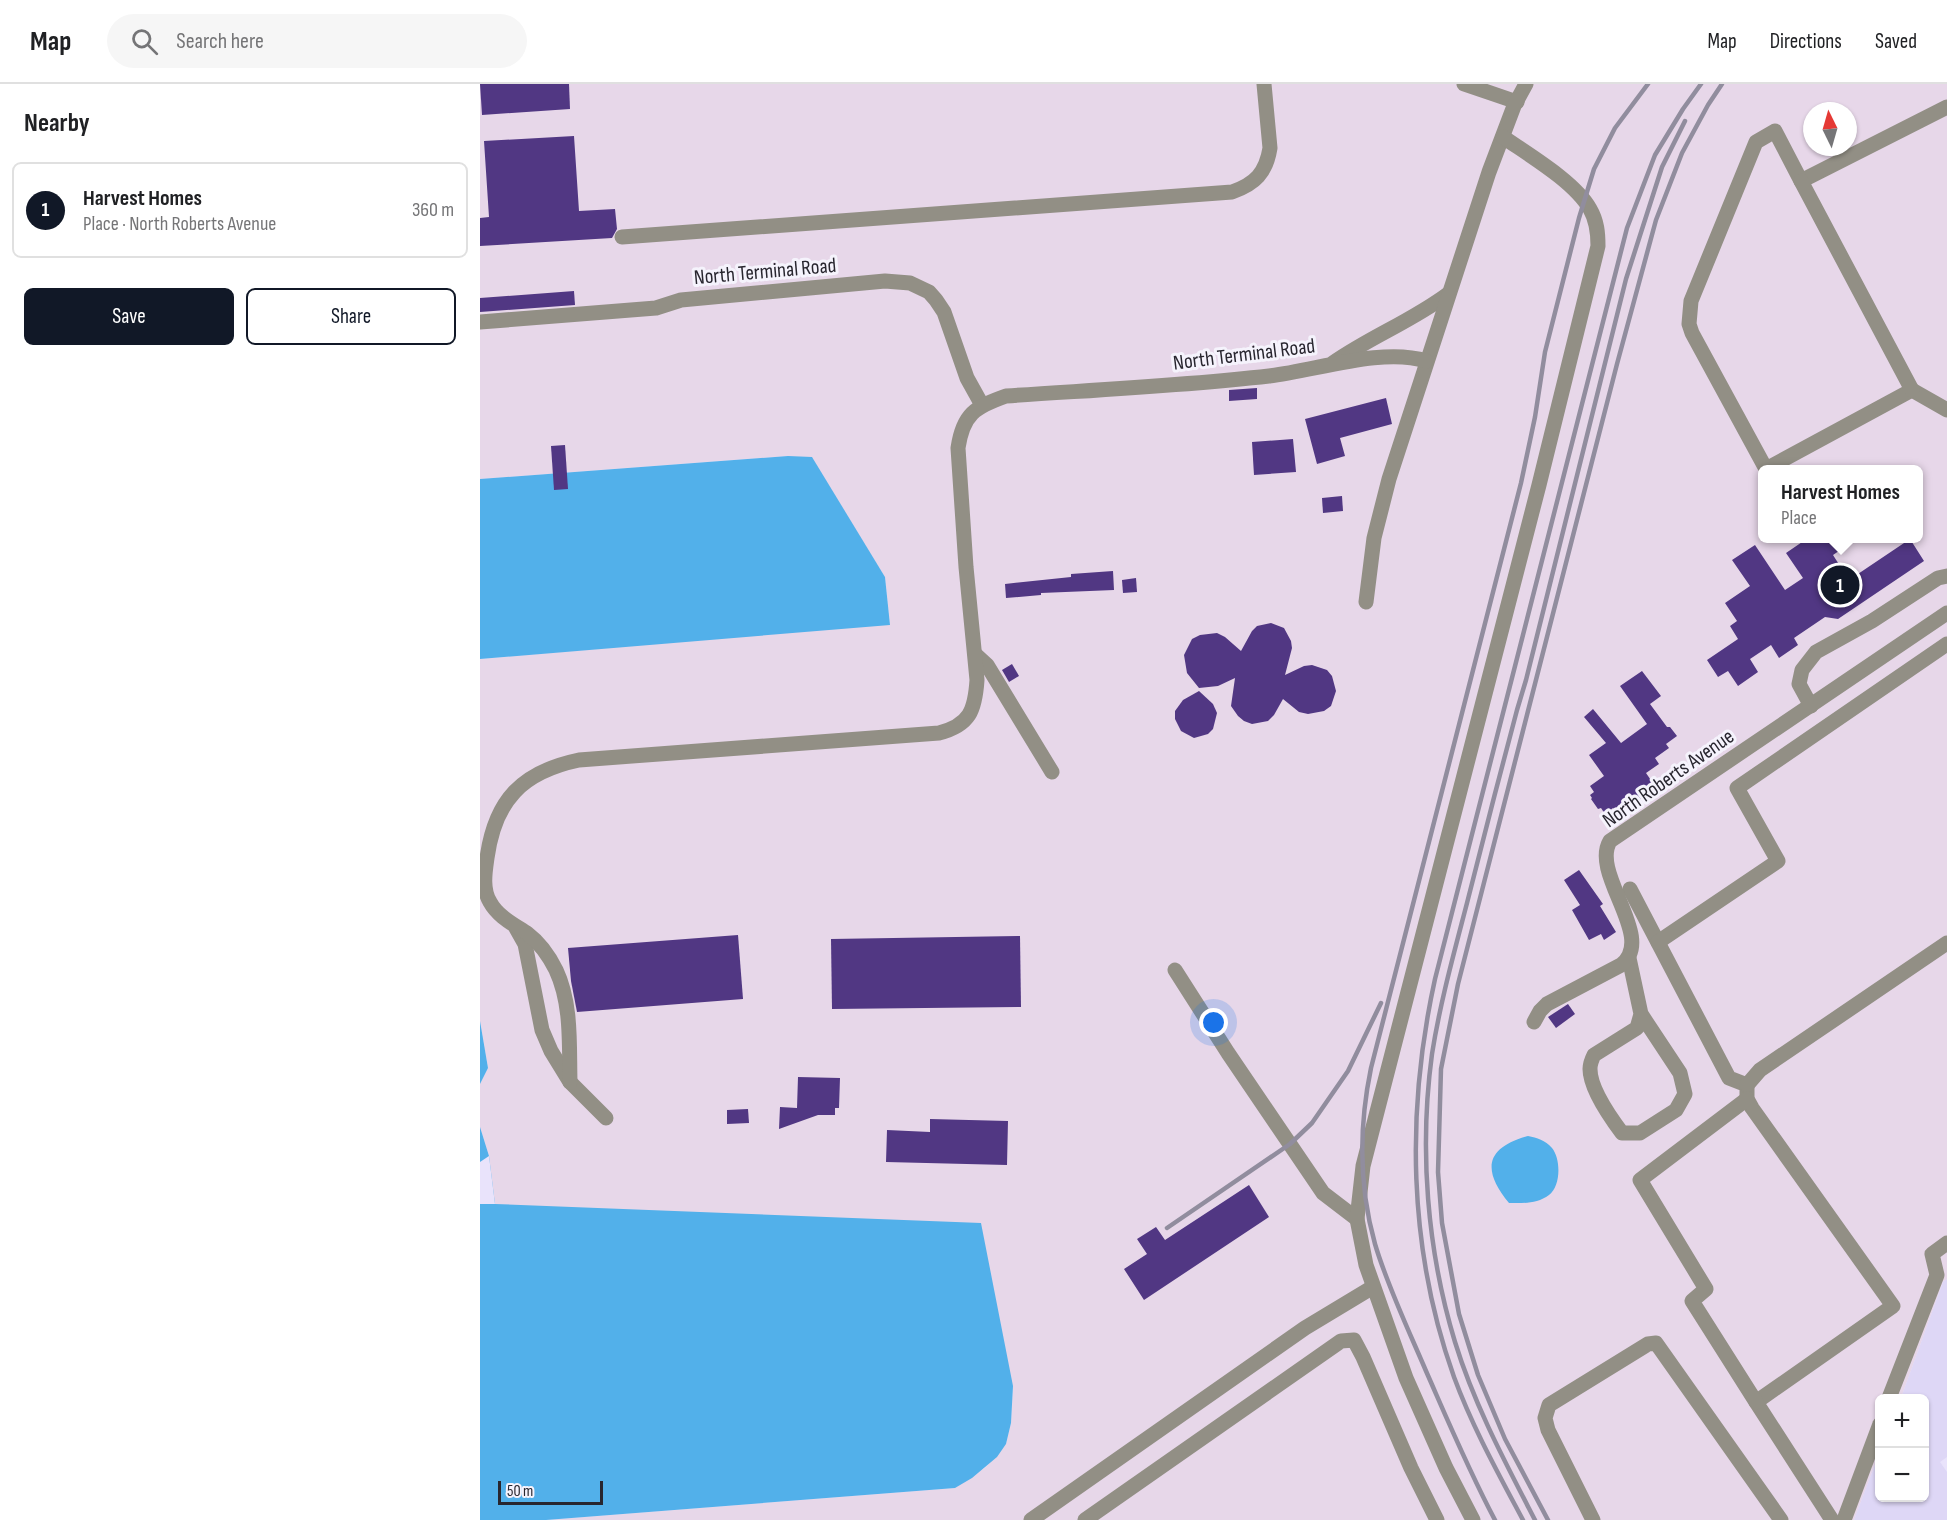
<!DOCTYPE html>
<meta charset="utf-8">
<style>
:root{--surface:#fff;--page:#f6f6f6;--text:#202124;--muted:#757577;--line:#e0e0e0;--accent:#111827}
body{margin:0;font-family:"Sofia Sans Condensed",sans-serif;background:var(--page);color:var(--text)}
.controls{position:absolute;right:18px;bottom:18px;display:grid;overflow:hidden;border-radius:9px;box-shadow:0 2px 4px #0004}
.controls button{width:54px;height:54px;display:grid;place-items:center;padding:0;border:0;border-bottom:2px solid var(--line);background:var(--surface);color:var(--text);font:30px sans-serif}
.compass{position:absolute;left:1323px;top:18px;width:54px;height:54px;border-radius:50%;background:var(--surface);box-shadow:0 2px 4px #0004;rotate:355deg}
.scale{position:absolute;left:18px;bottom:15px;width:105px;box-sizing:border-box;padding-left:6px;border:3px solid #28262f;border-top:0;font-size:16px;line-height:21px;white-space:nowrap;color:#28262f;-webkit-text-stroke:4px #f5f3fc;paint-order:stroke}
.you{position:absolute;left:734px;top:939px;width:21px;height:21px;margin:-15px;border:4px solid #fff;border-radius:50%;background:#1a73e8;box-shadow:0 0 0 9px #1a73e833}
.badge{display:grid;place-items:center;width:39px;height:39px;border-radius:50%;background:var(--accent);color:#fff;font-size:20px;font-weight:700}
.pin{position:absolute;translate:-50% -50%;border:3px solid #fff;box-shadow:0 2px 6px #0006}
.popup{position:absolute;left:1278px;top:381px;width:165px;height:78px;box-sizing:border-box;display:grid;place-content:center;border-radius:9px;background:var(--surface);filter:drop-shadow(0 2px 4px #0005);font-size:20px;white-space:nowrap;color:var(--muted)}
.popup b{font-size:22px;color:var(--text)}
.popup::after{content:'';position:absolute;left:50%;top:100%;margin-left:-12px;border:12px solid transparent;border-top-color:var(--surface)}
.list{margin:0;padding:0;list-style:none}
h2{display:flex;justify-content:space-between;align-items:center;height:78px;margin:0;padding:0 24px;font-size:26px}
h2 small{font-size:20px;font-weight:400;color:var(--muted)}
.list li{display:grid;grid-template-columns:39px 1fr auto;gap:18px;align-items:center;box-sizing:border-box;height:96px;margin:0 12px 12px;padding:0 12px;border:2px solid var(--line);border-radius:9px}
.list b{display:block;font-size:22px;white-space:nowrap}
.list p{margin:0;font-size:20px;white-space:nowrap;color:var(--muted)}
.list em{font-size:20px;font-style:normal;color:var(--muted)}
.actions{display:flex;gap:12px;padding:18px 24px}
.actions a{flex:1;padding:14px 0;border:2px solid var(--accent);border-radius:9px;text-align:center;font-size:21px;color:var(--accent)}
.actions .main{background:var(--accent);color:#fff}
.icon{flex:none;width:33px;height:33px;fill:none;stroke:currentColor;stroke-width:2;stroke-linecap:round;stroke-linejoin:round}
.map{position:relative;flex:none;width:1467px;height:1436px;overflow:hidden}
header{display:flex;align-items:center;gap:36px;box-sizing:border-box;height:84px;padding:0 30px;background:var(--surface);border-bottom:2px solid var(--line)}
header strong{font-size:28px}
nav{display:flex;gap:33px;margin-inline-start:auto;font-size:21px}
.search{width:420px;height:54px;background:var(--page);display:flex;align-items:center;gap:15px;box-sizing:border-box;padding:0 21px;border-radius:33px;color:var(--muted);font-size:22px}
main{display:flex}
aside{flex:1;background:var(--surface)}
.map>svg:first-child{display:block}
.industrial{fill:#e7d7e9;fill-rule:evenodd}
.built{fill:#ded7f6}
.water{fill:#52b0ea}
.pier{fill:#e9e3fb}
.building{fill:#513783}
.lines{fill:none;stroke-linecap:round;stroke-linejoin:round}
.minor{stroke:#928f85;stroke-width:15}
.rail{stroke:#918d9e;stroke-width:4.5}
.labels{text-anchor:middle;stroke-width:6;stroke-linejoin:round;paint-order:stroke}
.street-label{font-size:21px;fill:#28262f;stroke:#f5f3fc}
</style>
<header>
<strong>Map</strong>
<div class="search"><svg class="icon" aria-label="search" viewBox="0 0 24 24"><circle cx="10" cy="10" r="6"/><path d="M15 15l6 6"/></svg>Search here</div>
<nav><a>Map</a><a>Directions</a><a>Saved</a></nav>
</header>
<main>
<aside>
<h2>Nearby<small></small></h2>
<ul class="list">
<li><span class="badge">1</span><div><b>Harvest Homes</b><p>Place · North Roberts Avenue</p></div><em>360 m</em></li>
</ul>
<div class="actions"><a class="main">Save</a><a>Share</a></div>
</aside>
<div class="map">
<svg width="1467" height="1436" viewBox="0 0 1467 1436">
<rect width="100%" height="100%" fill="#e9e3fb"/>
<!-- industrial -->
<path class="industrial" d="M0 0H1467V1195L1463 1198 1421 1314H1400L1399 1370 1374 1436H66L475 1404 506 1383 526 1360 531 1339 533 1302 0 1120 9 1072 0 1043V1000L8 984 0 937V575L410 540 405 493 384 460 308 372 0 395ZM1332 27H1368V63H1332ZM1282 386H1438V454H1282Z"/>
<!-- built -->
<polygon class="built" points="1467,1195 1467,1373 1460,1378 1467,1388 1467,1436 1374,1436 1399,1370 1400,1414 1444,1414 1444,1314 1421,1314 1463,1198"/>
<!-- water -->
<g class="water">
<polygon points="308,372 332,373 405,493 410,541 0,575 0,395"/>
<polygon points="0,937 8,984 0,1000"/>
<polygon points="0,1043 9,1072 15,1120 501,1139 533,1302 531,1339 526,1360 517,1373 492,1394 475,1404 66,1436 0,1436"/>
<path d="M1048 1052C1057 1054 1065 1056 1072 1064 1081 1075 1081 1102 1069 1111 1057 1120 1043 1119 1029 1119 1002 1086 1005 1064 1048 1052Z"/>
</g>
<!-- pier -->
<polygon class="pier" points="9,1072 15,1120 0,1120 0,1078"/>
<!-- building -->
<g class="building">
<polygon points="0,0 89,0 90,25 2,31"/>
<polygon points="94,52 99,127 135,125 137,145 132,154 0,162 0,134 9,133 4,57"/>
<polygon points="94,207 95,221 0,228 0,214"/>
<polygon points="777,304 777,315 749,317 749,306"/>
<polygon points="906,314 912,340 860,354 865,372 837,380 825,335"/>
<polygon points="813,355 816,388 774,391 772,358"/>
<polygon points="85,361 88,405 74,406 71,362"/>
<polygon points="862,412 863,427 843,429 842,414"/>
<polygon points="1328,454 1378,454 1353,471 1369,496 1430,455 1444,477 1358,535 1345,533 1314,554 1318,561 1299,574 1291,561 1270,575 1278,588 1258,602 1248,587 1238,593 1227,576 1258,555 1250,542 1257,537 1245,519 1270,502 1252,476 1275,461 1305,506 1323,494 1306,469"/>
<polygon points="633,487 634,506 561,509 561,511 526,514 525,500 591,493 591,490"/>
<polygon points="656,494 657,508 643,509 642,496"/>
<polygon points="791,539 804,544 811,557 812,564 805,591 824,582 832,581 847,586 852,592 856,607 851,622 844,627 828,630 819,628 803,615 794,631 788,637 772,640 764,637 758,632 751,622 755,594 738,602 719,604 707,589 704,571 712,555 720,551 737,549 745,553 761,567 772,547 777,542"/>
<polygon points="532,580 539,592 529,598 522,586"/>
<polygon points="1162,587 1181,612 1170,620 1187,643 1190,643 1197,652 1186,660 1189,664 1175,674 1179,680 1166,689 1177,705 1137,730 1133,724 1125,730 1121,724 1118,725 1111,715 1112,714 1110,711 1114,708 1110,702 1124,692 1109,671 1126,659 1104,633 1113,625 1141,659 1167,640 1140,602"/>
<polygon points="719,607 733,620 737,629 733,645 728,650 714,654 701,647 695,635 695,627 703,616"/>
<polygon points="1099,786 1123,820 1120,822 1136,848 1124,856 1121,850 1109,856 1092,826 1100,821 1084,796"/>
<polygon points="258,851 263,915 97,928 91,897 88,864"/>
<polygon points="540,852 541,923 352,925 351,855"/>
<polygon points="1088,920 1095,930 1076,944 1068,933"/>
<polygon points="318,993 360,994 359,1024 355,1024 355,1031 338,1031 299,1045 300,1023 317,1024"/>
<polygon points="268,1025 269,1039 247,1040 247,1026"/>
<polygon points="450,1035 528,1037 527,1081 406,1078 407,1046 450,1048"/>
<polygon points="769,1101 789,1133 664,1216 644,1185 667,1170 657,1155 676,1143 685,1156"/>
</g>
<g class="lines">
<!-- minor -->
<g class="minor">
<polyline points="984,0 1037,18"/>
<polyline points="1467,23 1321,97 1295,47 1276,58 1211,217 1209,240 1212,249 1286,385 1432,306 1467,326"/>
<polyline points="1321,97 1432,306"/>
<path d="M142 153 752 108C775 100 786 89 790 64L784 0"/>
<polyline points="0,238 176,224 201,216 405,197 430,199 449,208 456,216 464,228 487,294 502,321"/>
<path d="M853 279C890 253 932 237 968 210"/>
<polyline points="886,518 894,454 909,395 1009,88 1034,22 1046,0"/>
<polyline points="495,570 507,581 572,688"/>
<polyline points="1331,622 1319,600 1322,586 1336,568 1392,537 1458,494 1467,492"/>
<polyline points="1150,805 1249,994 1267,1001 1267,1015 1272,1024 1413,1222 1276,1318 1352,1436"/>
<polyline points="36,844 45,860 62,946 71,967 90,998 126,1034"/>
<polyline points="1178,858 1298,777 1257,704 1467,560"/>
<path d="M1149 874 1161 930 1157 944 1114 971C1112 975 1110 980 1110 985 1110 1005 1130 1033 1142 1049H1160L1196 1026 1205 1010 1200 989 1161 930"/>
<polyline points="695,886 748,969 843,1109 877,1135"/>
<path d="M1054 938 1060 927 1067 920 1141 881C1177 854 1110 790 1130 757L1467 529"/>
<path d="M90 998C89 961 92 920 76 886 69 872 60 859 48 850 35 841 18 833 10 818 2 805 5 788 7 774 15 716 42 688 99 676L459 649C490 641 495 626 497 596L486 483 478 364C483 330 495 323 526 312 613 306 702 302 789 292 835 287 902 263 946 277"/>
<polyline points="1267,1001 1280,986 1467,859"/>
<polyline points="1267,1015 1160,1096 1226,1205 1212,1217 1276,1318"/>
<polyline points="1409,1314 1457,1191 1452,1170 1467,1159"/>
<polyline points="551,1436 825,1244 893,1203"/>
<polyline points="605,1436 861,1257 874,1256 883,1273 931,1384 957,1436"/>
<path d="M993 1436 966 1384 926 1294 886 1181 877 1135 883 1082 1059 401 1118 162C1118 149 1117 137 1110 125 1095 98 1049 71 1023 53"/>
<polyline points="1113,1436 1068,1346 1065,1334 1069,1321 1168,1260 1176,1259 1301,1436"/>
<polyline points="1364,1436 1400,1340"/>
</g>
<!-- rail -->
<g class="rail">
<polyline points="687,1144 810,1060 832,1039 868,987 901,919"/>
<path d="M1015 1436C989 1387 968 1337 946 1287 929 1247 907 1201 895 1160 879 1103 879 1042 891 984L1041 399 1055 333 1065 268 1099 134 1114 85 1135 44 1168 0"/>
<path d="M1043 1436C1018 1389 992 1342 974 1293 928 1164 926 1027 955 895L1147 144 1175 71 1203 25 1221 0"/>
<path d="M1055 1436C1025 1378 994 1320 975 1258 947 1166 939 1065 952 970 960 919 974 869 987 819 1003 755 1020 690 1037 626L1046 596 1146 195 1182 83 1205 37"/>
<polyline points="1068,1436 1025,1355 998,1291 979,1230 962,1139 958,1088 961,985 978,900 1137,280 1176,136 1202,69 1228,21 1242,0"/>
</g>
</g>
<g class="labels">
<!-- street labels -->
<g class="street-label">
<text transform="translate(285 187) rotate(-5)" y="7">North Terminal Road</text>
<text transform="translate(764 270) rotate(-7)" y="7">North Terminal Road</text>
<text transform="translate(1188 694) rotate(-35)" y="7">North Roberts Avenue</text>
</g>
</g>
</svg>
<div class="controls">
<button>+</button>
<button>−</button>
</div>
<svg class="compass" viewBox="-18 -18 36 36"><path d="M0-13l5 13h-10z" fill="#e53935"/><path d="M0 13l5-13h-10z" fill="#757577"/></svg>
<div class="scale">50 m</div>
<div class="you"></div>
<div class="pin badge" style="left:1360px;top:501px">1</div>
<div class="popup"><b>Harvest Homes</b>Place</div>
</div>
</main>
